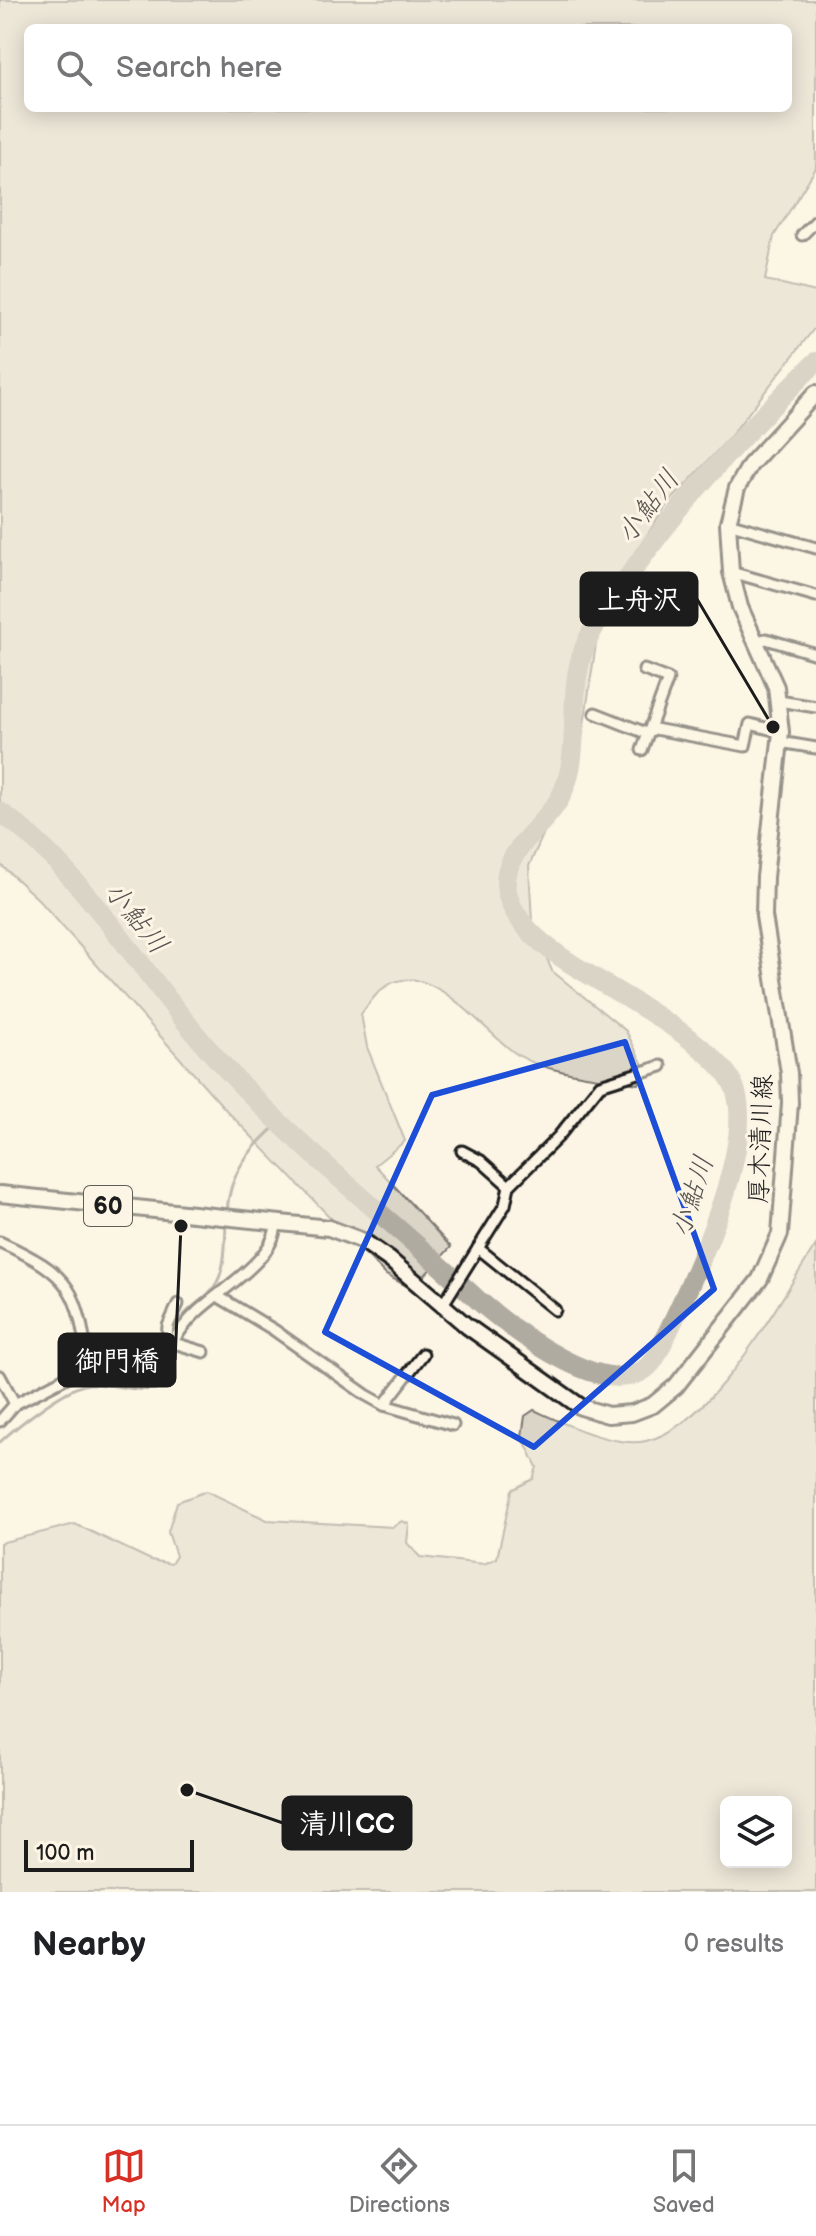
<!DOCTYPE html>
<meta charset="utf-8">
<style>
:root{--surface:#fff;--page:#f6f6f6;--text:#202124;--muted:#757577;--line:#e0e0e0;--accent:#d93025}
body{margin:0;font-family:"Balsamiq Sans","Klee One",sans-serif;background:var(--page);color:var(--text)}
.controls{position:absolute;right:24px;bottom:24px;display:grid;overflow:hidden;border-radius:12px;box-shadow:0 4px 20px #0003}
.controls button{width:72px;height:72px;display:grid;place-items:center;padding:0;border:0;border-bottom:2px solid var(--line);background:var(--surface);color:var(--text);font:40px sans-serif}
.scale{position:absolute;left:24px;bottom:20px;width:170px;box-sizing:border-box;padding-left:8px;border:4px solid #1c1c1c;border-top:0;font-size:22px;line-height:28px;white-space:nowrap;color:#1c1c1c;-webkit-text-stroke:6px #fcf5e5;paint-order:stroke}
.list{margin:0;padding:0;list-style:none}
h2{display:flex;justify-content:space-between;align-items:center;height:104px;margin:0;padding:0 32px;font-size:34px}
h2 small{font-size:26px;font-weight:400;color:var(--muted)}
.icon{flex:none;width:44px;height:44px;fill:none;stroke:currentColor;stroke-width:2;stroke-linecap:round;stroke-linejoin:round}
.map{position:relative;flex:none;width:816px;height:1892px;overflow:hidden}
.search{position:absolute;background:var(--surface);box-shadow:0 4px 20px #0003;left:24px;right:24px;top:24px;height:88px;display:flex;align-items:center;gap:20px;box-sizing:border-box;padding:0 28px;border-radius:12px;color:var(--muted);font-size:30px}
.sheet{height:232px;background:var(--surface)}
nav{display:flex;justify-content:space-around;align-items:center;box-sizing:border-box;height:112px;border-top:2px solid var(--line);background:var(--surface);font-size:22px;color:var(--muted)}
nav a{display:grid;justify-items:center;gap:4px}
nav .on{color:var(--accent)}
.map>svg:first-child{display:block}
.green{fill:#dbd5c8;stroke:#7c7872;stroke-width:2;fill-rule:evenodd}
.lines{fill:none;stroke-linecap:round;stroke-linejoin:round}
.stream{stroke:#75726c;stroke-width:3}
.river{stroke:#b0aba1;stroke-width:20}
.street-casing{stroke:#1c1c1c;stroke-width:15}
.primary-casing{stroke:#1c1c1c;stroke-width:20}
.street{stroke:#fcf5e5;stroke-width:9}
.primary{stroke:#fcf5e5;stroke-width:14}
.marked{fill:none;stroke:#1d4ed8;stroke-width:6;stroke-linejoin:round}
.labels{text-anchor:middle;stroke-width:6;stroke-linejoin:round;paint-order:stroke}
.shield{fill:#fcf5e5;stroke:#5f5d58;stroke-width:2}
.shield-label{font-size:24px;font-weight:bold;fill:#1c1c1c}
.street-label{font-size:26px;fill:#1c1c1c;stroke:#fcf5e5}
.water-label{font-size:28px;font-style:italic;fill:#575551;stroke:#fcf5e5}
.leader{fill:none;stroke:#1c1c1c;stroke-width:3}
.callout-dot{fill:#1c1c1c;stroke:#fcf5e5;stroke-width:3}
.callout{fill:#1c1c1c;stroke:#1c1c1c;stroke-width:3}
.callout-label{font-size:28px;text-anchor:middle;font-weight:bold;fill:#fff}
</style>
<div class="map">
<svg width="816" height="1892" viewBox="0 0 816 1892">
<rect width="100%" height="100%" fill="#fcf5e5"/>
<filter id="ink" filterUnits="userSpaceOnUse"><feTurbulence type="fractalNoise" baseFrequency=".0125" numOctaves="2"/><feDisplacementMap in="SourceGraphic" scale="16" xChannelSelector="R" yChannelSelector="G"/><feConvolveMatrix kernelMatrix="1 2 1 2 8 2 1 2 1" color-interpolation-filters="sRGB"/></filter>
<g filter="url(#ink)">
<!-- green -->
<g class="green">
<path d="M0 0H816V168L774 236 765 280 816 292V326L729 438 667 505 602 603 580 752 529 866 532 922 552 971 626 1031 648 1075 638 1084C603 1078 548 1074 518 1055 484 1034 427 950 381 990 373 997 367 1006 361 1014L367 1047 405 1141 375 1165 451 1247 412 1289 386 1275 227 1111 39 900 0 864ZM28 28H788V108H28Z"/>
<path d="M816 1245V1892H0V1543L75 1524 151 1560 171 1564 176 1556 168 1532 177 1502 207 1491 267 1520 393 1527 402 1521 409 1524 407 1543 420 1557 484 1564 497 1558 512 1490 533 1479 537 1467 522 1436 525 1416 534 1410C563 1423 614 1448 646 1441 714 1425 778 1302 816 1245ZM726 1802H786V1862H726Z"/>
</g>
<g class="lines">
<!-- stream -->
<g class="stream">
<path d="M227 1212C229 1173 250 1148 279 1123"/>
<path d="M177 1330C182 1308 202 1304 214 1287 226 1271 225 1244 226 1224"/>
<path d="M0 1442C16 1427 68 1385 90 1384 113 1383 132 1392 159 1389L172 1349"/>
</g>
<!-- river -->
<path class="river" d="M0 812C76 864 142 972 204 1044 286 1139 387 1216 479 1301 512 1329 620 1414 655 1358 683 1302 765 1138 731 1080 708 1042 627 998 588 974 559 957 520 932 509 899 493 854 546 828 562 794 583 749 566 695 584 649 595 620 615 595 633 570 687 494 749 428 816 362"/>
<!-- street casing -->
<g class="street-casing">
<g id="street">
<polyline points="802,235 816,221"/>
<polyline points="728,523 816,548"/>
<polyline points="731,572 816,596"/>
<polyline points="757,641 766,639 816,654"/>
<polyline points="779,701 816,707"/>
<polyline points="595,713 646,733 655,729 745,746 750,724 781,732"/>
<polyline points="780,742 816,748"/>
<polyline points="642,750 668,679 644,670"/>
<polyline points="462,1151 481,1161 509,1186"/>
<path d="M0 1242C72 1275 78 1290 88 1366"/>
<polyline points="478,1248 555,1310"/>
<polyline points="219,1297 274,1330 366,1395 384,1405 453,1425"/>
<polyline points="442,1306 505,1205 509,1186 558,1137 600,1085 661,1066"/>
<polyline points="174,1343 204,1352"/>
<polyline points="166,1351 168,1326 178,1304"/>
<polyline points="0,1376 15,1404"/>
<polyline points="384,1405 423,1354"/>
<path d="M0 1421 15 1404 88 1366 120 1379 149 1383C161 1375 159 1363 166 1352 174 1339 186 1322 197 1312 221 1289 276 1259 276 1223"/>
</g>
</g>
<!-- primary casing -->
<g class="primary-casing">
<polyline id="primary" points="0,1194 329,1228 363,1241 390,1260 467,1326 581,1407 608,1415 632,1413 653,1405 676,1386 760,1279 780,1234 790,1103 789,1073 764,916 765,877 781,732 776,687 740,607 731,572 728,523 737,488 750,465 816,393"/>
</g>
<!-- street -->
<use href="#street" class="street"/>
<!-- primary -->
<use href="#primary" class="primary"/>
</g>
</g>
<!-- marked area -->
<path d="M0 0H816V1892H0ZM625 1042 714 1289 534 1447 325 1332 432 1095Z" fill="#fcf5e5" fill-opacity=".55" fill-rule="evenodd"/>
<path class="marked" d="M625 1042 714 1289 534 1447 325 1332 432 1095Z"/>
<g class="labels">
<!-- shield labels -->
<rect class="shield" x="84" y="1186" width="48" height="40" rx="6"/>
<g class="shield-label">
<text x="108" y="1214">60</text>
</g>
<!-- street labels -->
<g class="street-label">
<text transform="translate(760 1139) rotate(-88)" y="9">厚木清川線</text>
</g>
<!-- water labels -->
<g class="water-label">
<text transform="translate(647 506) rotate(-53)" y="10">小鮎川</text>
<text transform="translate(137 917) rotate(51)" y="10">小鮎川</text>
<text transform="translate(691 1196) rotate(-72)" y="10">小鮎川</text>
</g>
</g>
<!-- callouts -->
<path class="leader" d="M773 727L697 599M181 1226L175 1360M187 1790L283 1823"/>
<g class="callout-dot">
<circle cx="773" cy="727" r="8"/>
<circle cx="181" cy="1226" r="8"/>
<circle cx="187" cy="1790" r="8"/>
</g>
<g class="callout">
<rect x="581" y="573" width="116" height="52" rx="8"/>
<rect x="59" y="1334" width="116" height="52" rx="8"/>
<rect x="283" y="1797" width="128" height="52" rx="8"/>
</g>
<g class="callout-label">
<text x="639" y="609">上舟沢</text>
<text x="117" y="1370">御門橋</text>
<text x="347" y="1833">清川CC</text>
</g>
</svg>
<div class="controls">
<button><svg class="icon" aria-label="layers" viewBox="0 0 24 24"><path d="M12 4l9 5-9 5-9-5zM3 14l9 5 9-5"/></svg></button>
</div>
<div class="scale">100 m</div>
<div class="search"><svg class="icon" aria-label="search" viewBox="0 0 24 24"><circle cx="10" cy="10" r="6"/><path d="M15 15l6 6"/></svg>Search here</div>
</div>
<section class="sheet">
<h2>Nearby<small>0 results</small></h2>
<ul class="list">
</ul>
</section>
<nav>
<a class="on"><svg class="icon" aria-label="map" viewBox="0 0 24 24"><path d="M3 6l6-2 6 2 6-2v14l-6 2-6-2-6 2zM9 4v14M15 6v14"/></svg>Map</a>
<a><svg class="icon" aria-label="directions" viewBox="0 0 24 24"><path d="M12 3l9 9-9 9-9-9zM9 14v-3h6M13 9l2 2-2 2"/></svg>Directions</a>
<a><svg class="icon" aria-label="saved" viewBox="0 0 24 24"><path d="M7 4h10v16l-5-4-5 4z"/></svg>Saved</a>
</nav>
